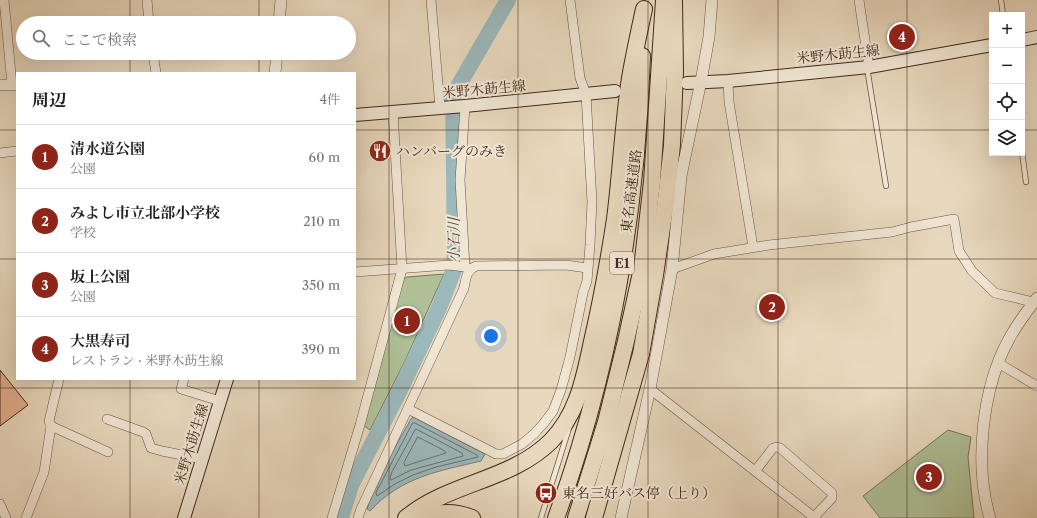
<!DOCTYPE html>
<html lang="ja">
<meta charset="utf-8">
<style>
:root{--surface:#fff;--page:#f2f2f2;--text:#202124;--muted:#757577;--line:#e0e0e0;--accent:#8f2418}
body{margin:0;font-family:"Libre Caslon Text","Noto Serif JP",serif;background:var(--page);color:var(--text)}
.controls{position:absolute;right:12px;top:12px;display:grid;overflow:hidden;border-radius:0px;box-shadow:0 4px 16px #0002}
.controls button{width:36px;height:36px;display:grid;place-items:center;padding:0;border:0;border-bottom:1px solid var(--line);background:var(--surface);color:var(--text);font:20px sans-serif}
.you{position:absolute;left:491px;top:336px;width:14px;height:14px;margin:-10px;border:3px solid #fff;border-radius:50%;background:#1a73e8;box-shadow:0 0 0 6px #1a73e833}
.badge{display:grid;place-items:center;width:26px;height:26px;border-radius:50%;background:var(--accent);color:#fff;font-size:13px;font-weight:700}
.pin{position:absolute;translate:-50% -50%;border:2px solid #fff;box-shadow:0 1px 4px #0006}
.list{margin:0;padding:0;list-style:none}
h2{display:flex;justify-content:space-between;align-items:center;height:52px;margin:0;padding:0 16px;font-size:17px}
h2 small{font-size:13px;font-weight:400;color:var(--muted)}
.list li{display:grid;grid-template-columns:26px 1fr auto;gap:12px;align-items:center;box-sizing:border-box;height:64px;padding:0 16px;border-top:1px solid var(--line)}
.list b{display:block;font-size:15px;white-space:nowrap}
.list p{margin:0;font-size:13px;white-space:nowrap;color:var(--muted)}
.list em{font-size:13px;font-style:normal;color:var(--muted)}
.icon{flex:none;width:22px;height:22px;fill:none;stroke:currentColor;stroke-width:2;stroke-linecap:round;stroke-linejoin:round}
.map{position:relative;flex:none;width:1037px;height:518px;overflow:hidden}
.search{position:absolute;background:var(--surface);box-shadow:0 4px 16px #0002;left:16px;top:16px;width:340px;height:44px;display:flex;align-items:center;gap:10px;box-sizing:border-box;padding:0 14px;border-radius:22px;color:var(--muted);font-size:15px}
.panel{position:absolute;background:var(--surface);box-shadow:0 4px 16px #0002;left:16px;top:72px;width:340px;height:308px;border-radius:0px}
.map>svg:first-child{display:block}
.green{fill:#afc096;stroke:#797458}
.water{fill:#9bb8bb;stroke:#787e7b}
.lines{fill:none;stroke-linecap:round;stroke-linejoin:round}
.shore{stroke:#6f706a;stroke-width:1}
.river{stroke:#9bb8bb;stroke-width:16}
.building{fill:#e1ac8b;stroke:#43271a}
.service-casing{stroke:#6c5343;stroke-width:6}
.minor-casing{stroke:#6c5343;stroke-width:10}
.tertiary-casing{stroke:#6c5343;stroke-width:12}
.secondary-casing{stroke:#43271a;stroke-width:14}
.motorway-casing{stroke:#43271a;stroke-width:18}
.service{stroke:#f0e6d4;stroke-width:4.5}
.minor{stroke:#f0e6d4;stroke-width:9}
.tertiary{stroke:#f0e6d4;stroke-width:11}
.secondary{stroke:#f0e6d4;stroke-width:12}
.motorway{stroke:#e8d8bd;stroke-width:16}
.grid{fill:none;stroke:#43271a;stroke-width:1;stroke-opacity:0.55}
.labels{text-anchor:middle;stroke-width:4;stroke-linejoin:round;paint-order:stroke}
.shield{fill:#f0e6d4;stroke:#776052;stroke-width:1}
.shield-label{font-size:13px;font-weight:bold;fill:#43271a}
.street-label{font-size:14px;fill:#43271a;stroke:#f0e6d4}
.poi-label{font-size:14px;fill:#43271a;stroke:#f0e6d4;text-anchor:start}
.water-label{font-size:15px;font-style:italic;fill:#594b42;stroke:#f0e6d4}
</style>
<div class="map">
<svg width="1037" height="518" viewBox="0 0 1037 518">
<rect width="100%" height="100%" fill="#e8d8bd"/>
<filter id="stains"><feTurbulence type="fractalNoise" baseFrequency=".005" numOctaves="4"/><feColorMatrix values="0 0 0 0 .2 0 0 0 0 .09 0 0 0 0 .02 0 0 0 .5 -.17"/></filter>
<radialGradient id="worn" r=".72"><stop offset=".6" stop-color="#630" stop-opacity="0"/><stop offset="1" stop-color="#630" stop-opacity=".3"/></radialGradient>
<!-- green -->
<g class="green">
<polygon points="444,274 405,361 370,430 363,425 402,280 407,277"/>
<polygon points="948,430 971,437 968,457 974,518 880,518 863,496"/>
</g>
<!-- water -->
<g class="water">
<polygon points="503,0 514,0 504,17 495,14"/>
<path d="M413 417 485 454 481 461C439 471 401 477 370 511L367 509C376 477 395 448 411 419Z"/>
</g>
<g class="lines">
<!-- shore -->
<g class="shore">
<polygon points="413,423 415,423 477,455 478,457 436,467 413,475 395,484 377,496 376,493"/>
<polygon points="416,429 462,453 463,456 411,470 391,480 390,478 392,472"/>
<polygon points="418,437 445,451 446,453 405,466 404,463"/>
</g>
<!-- river -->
<polyline class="river" points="341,518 351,485 399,392 439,308 454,270 455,251 453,95 508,0"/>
</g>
<!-- building -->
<polygon class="building" points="0,370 28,405 0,426"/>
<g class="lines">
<!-- service casing -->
<g class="service-casing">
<g id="service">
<polyline points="1001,0 1003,15"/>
<polyline points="869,67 868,74 886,186"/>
<polyline points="1022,152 1026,182"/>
<polyline points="541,518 569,428"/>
</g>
</g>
<!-- minor casing -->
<g class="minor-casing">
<g id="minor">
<polyline points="4,0 12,85"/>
<polyline points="147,0 149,23"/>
<polyline points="431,0 440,108"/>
<polyline points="859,0 869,67"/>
<polyline points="153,53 156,73"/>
<polyline points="728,81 729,102 753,247"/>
<polyline points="0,153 17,151"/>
<polyline points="465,267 460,180 465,106"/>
<polyline points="672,269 714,254 769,245 892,232 911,227 954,219 959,251 972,271 995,293 1037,303"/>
<polyline points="355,272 449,265 465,267 470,269"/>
<polyline points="998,363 1037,386"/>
<polyline points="184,379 181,389 220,401"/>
<polyline points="650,389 815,518"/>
<polyline points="408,409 496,454 503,454 522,444 534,434 544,423 553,411 561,390 570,357 583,293 587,281 590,245 592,202 586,94 580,78 570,0"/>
<polyline points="107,419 143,432 146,434 151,448 162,451 202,459"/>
<polyline points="51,426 108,452"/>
<polyline points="756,470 773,448 777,447 780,448 832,493 832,498 814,517"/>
<polyline points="0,504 6,518"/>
<polyline points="26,518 44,472 51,426 49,421 59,379"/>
<polyline points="332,518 360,425 402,269 393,112"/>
<path d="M358 518 361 509 464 288C466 279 466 270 476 266L566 265 587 268"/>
</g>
</g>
<!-- tertiary casing -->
<g class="tertiary-casing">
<g id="tertiary">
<polyline points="279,23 281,0"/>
<polyline points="275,73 277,53"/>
<polyline points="0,85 17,85"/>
<polyline points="621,518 650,389 672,269 681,176 701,81 709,37 712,0"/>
<path d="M990 518C974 465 982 388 1009 339 1017 324 1027 311 1037 298"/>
</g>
</g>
<!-- secondary casing -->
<g class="secondary-casing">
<g id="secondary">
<polyline points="1022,40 1037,37"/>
<polyline points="687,83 728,81 869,67 992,45"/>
<polyline points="355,115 465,106 615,91"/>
<polyline points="184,518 227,379"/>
</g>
</g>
<!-- motorway casing -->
<g class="motorway-casing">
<g id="motorway">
<path d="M406 518C449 482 511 481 551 441 579 413 585 373 593 337 602 298 609 258 615 219 621 172 623 125 630 78 634 55 639 32 644 9"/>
<path d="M423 518C440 511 455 511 472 518"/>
<path d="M556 518C610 370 637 213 642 56"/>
<polyline points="576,518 606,422 626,341 642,268 652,182 664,0"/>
<polyline points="594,518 641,354 655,275 666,200 672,145 675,71 674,0"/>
</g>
</g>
<!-- service -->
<use href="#service" class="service"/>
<!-- minor -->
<use href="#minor" class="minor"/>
<!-- tertiary -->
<use href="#tertiary" class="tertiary"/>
<!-- secondary -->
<use href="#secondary" class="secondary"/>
<!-- motorway -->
<use href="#motorway" class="motorway"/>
</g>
<!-- grid -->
<path class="grid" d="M130 0V23M259 0V23M389 0V518M518 0V518M648 0V518M778 0V518M907 0V518M130 53V73M259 53V73M0 130H17M355 130H992M1022 130H1037M0 259H17M355 259H1037M130 379V518M259 379V518M0 388H1037"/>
<!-- icons -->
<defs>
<g id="restaurant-disc" transform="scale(1.15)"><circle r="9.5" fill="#8f2418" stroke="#f0e6d4"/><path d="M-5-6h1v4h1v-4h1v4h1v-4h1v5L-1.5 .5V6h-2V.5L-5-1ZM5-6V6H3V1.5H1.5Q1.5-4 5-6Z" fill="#fff"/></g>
<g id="bus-disc" transform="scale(1.15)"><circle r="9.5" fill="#8f2418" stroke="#f0e6d4"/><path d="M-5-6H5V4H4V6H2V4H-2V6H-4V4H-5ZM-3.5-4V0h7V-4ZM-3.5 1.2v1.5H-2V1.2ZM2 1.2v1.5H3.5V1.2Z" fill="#fff"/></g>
</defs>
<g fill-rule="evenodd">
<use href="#restaurant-disc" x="380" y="151"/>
<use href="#bus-disc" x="546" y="493"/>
</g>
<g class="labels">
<!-- shield labels -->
<rect class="shield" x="610" y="252" width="24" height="22" rx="3"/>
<g class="shield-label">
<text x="622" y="268">E1</text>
</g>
<!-- street labels -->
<g class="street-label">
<text transform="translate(838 54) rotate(-6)" y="5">米野木莇生線</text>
<text transform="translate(484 89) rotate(-5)" y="5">米野木莇生線</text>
<text transform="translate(631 191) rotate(-83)" y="5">東名高速道路</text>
<text transform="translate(191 444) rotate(-73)" y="5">米野木莇生線</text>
</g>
<!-- poi labels -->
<g class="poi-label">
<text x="396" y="156">ハンバーグのみき</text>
<text x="562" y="498">東名三好バス停（上り）</text>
</g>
<!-- water labels -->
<g class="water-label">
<text transform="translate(454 240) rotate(-90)" y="5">小石川</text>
</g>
</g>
<rect width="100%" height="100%" filter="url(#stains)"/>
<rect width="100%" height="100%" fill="url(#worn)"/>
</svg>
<div class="controls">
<button>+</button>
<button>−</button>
<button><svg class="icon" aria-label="locate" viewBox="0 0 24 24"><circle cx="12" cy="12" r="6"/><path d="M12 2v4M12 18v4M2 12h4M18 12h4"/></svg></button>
<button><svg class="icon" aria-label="layers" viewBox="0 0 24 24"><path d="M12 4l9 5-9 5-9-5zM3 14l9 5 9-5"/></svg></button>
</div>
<div class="you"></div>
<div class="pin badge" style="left:407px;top:321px">1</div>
<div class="pin badge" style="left:772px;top:307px">2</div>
<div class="pin badge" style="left:929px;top:477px">3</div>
<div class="pin badge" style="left:902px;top:37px">4</div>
<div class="search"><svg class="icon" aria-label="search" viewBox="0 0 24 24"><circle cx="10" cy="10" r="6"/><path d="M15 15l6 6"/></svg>ここで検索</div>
<section class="panel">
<h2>周辺<small>4件</small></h2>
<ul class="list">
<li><span class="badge">1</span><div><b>清水道公園</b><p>公園</p></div><em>60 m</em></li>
<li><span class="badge">2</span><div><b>みよし市立北部小学校</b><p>学校</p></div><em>210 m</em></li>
<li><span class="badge">3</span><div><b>坂上公園</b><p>公園</p></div><em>350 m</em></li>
<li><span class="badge">4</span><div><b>大黒寿司</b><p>レストラン · 米野木莇生線</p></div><em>390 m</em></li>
</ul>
</section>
</div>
